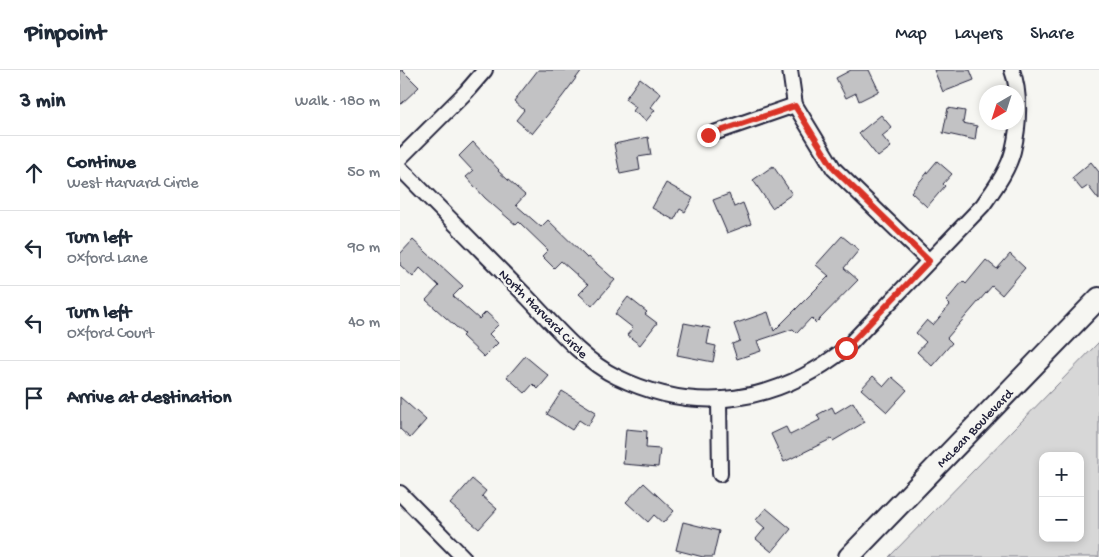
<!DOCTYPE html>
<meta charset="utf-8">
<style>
:root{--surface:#fff;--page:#f2f2f3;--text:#1f2937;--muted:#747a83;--line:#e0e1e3}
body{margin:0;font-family:"Gochi Hand",sans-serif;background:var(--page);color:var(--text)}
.controls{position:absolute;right:15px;bottom:15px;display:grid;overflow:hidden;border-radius:10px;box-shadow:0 2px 8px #0003}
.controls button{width:45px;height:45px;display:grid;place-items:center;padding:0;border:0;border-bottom:1px solid var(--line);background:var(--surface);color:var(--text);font:25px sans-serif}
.compass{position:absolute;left:579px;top:15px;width:45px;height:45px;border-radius:50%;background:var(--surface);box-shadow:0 2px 8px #0003;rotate:219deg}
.stop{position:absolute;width:15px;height:15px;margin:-11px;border:4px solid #d93025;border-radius:50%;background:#fff}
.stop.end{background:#d93025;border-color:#fff;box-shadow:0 1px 5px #0008}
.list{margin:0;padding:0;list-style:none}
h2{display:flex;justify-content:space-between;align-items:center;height:65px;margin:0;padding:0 20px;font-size:21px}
h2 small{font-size:16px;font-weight:400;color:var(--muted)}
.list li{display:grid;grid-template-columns:32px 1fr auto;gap:15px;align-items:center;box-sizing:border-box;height:75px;padding:0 20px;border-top:1px solid var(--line)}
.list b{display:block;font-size:19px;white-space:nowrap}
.list p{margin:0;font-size:16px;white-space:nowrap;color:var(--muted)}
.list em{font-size:16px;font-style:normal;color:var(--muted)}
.icon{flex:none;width:28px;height:28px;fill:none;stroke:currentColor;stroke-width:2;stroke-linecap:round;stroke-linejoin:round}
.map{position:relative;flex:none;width:699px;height:487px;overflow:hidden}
header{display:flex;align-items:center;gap:30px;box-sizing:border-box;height:70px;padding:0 25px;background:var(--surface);border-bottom:1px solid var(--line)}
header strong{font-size:24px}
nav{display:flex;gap:28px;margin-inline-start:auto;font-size:18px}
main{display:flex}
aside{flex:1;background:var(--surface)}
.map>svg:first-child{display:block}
.green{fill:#d7d7d7;stroke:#7c7c89;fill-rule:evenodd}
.building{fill:#c2c2c4;stroke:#22223b}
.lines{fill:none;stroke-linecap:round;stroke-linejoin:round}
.street-casing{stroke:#22223b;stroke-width:18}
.secondary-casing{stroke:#22223b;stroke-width:24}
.street{stroke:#f6f6f2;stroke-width:14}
.secondary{stroke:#f6f6f2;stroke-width:20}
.route{stroke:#d93025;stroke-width:6}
.labels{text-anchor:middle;stroke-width:5;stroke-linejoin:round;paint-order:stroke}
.street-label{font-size:14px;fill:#22223b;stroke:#f6f6f2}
</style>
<header>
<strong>Pinpoint</strong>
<nav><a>Map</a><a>Layers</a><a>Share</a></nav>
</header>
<main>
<aside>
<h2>3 min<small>Walk · 180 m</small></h2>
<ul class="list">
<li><svg class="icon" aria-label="ahead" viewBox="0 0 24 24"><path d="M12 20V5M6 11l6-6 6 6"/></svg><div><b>Continue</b><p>West Harvard Circle</p></div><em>50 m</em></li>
<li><svg class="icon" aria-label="left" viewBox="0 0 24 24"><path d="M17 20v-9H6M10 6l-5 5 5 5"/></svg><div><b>Turn left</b><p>Oxford Lane</p></div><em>90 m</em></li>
<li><svg class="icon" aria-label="left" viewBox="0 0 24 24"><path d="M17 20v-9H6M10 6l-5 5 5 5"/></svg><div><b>Turn left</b><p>Oxford Court</p></div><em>40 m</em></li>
<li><svg class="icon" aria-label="arrive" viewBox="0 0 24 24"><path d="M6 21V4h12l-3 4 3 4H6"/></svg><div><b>Arrive at destination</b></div></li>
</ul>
</aside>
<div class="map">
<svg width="699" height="487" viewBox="0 0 699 487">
<rect width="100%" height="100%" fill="#f6f6f2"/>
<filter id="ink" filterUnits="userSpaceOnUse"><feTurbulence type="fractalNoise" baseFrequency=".02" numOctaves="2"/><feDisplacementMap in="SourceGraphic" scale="10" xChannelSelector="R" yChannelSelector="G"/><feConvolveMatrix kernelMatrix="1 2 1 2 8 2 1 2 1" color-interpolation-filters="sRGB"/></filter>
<g filter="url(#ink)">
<!-- green -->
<path class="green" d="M699 272V487H489ZM643 386H680V468H643Z"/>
<!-- building -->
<g class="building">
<polygon points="0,0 2,0 19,17 0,35"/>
<polygon points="138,0 182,0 162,27 132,64 116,50 124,40 114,31"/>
<polygon points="451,0 469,0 479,21 459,31 456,23 446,28 436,8"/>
<polygon points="534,0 570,0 574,10 543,22"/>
<polygon points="240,8 261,24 251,37 255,40 246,51 233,41 236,37 225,29"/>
<polygon points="548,38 565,41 563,53 577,56 575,70 543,63"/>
<polygon points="481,45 492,58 482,66 491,77 478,87 459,63"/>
<polygon points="248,67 251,85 238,87 240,100 220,104 214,74"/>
<polygon points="73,72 99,100 98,101 125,125 116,135 141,157 148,150 187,188 189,187 215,210 192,236 179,224 188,215 161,191 154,198 142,186 148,180 119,152 116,155 85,128 66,107 73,101 59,86"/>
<polygon points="537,91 552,104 543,114 545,116 527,137 511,122"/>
<polygon points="691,92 699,102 699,130 688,116 682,120 672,108"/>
<polygon points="373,96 392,124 372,138 353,110"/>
<polygon points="266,113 293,128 285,142 280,139 274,150 252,138"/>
<polygon points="329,124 334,137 343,133 351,154 327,163 313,130"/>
<polygon points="442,166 459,180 444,198 458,210 416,253 411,248 397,263 393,259 357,271 361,281 337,289 332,274 340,271 334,254 368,242 374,261 429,206 416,195"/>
<polygon points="13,170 63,216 53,226 79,249 86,242 99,254 89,264 98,273 84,287 62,266 64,264 26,230 39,216 20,198 13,207 0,195 0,184"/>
<polygon points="610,184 625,198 602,225 592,216 547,268 552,273 532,296 517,282 526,272 516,263 527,250 533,255 550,235 546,231 563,211 566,214 586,190 597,199"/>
<polygon points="228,227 247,242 245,244 257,253 240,275 227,265 233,258 215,244"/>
<polygon points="284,253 310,258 307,274 316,276 313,292 277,285"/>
<polygon points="125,286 149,306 138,319 133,314 125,323 107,307"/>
<polygon points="473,306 484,316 492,307 507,320 487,342 461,319"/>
<polygon points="162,321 196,342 188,356 179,350 172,360 147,344"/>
<polygon points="0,327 26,350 10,368 0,359"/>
<polygon points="453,332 465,352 433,371 431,369 384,392 371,364 386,357 390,365 420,350 417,345 432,337 435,343"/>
<polygon points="226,359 247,361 246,378 260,379 258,397 223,394"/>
<polygon points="72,409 86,421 82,426 97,439 79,459 50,434"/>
<polygon points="244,413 274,441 263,453 254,445 248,452 226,432"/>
<polygon points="366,438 391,459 372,482 356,469 365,458 356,450"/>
<polygon points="283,452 319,461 313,487 303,487 276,480"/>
</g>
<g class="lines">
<!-- street casing -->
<g class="street-casing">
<g id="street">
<polyline points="390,0 395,35 434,99 529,191"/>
<polyline points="308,65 395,35"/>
<polyline points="0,88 66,22 85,0"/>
<path d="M0 98C42 141 85 184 127 227 154 255 182 290 217 307 297 346 378 333 446 278L583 135C594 119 608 101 613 81 619 56 621 24 612 0"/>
<polyline points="319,330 320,404"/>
<polyline points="0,423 63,487"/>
</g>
</g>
<!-- secondary casing -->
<g class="secondary-casing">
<g id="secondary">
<path id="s1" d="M449 487 699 228"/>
</g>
</g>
<!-- street -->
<use href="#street" class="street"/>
<!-- secondary -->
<use href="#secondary" class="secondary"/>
</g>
</g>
<g class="lines" filter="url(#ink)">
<!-- route -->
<polyline class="route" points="308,65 395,36 434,99 529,191 446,278"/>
</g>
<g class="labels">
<!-- street labels -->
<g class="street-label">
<text transform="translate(144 243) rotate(45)" y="5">North Harvard Circle</text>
<text dy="5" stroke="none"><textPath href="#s1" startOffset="180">McLean Boulevard</textPath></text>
</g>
</g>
</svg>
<div class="controls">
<button>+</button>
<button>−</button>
</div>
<svg class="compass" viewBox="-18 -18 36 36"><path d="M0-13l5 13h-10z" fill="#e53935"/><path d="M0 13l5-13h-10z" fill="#747a83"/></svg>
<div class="stop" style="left:446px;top:278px"></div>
<div class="stop end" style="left:308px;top:65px"></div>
</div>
</main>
